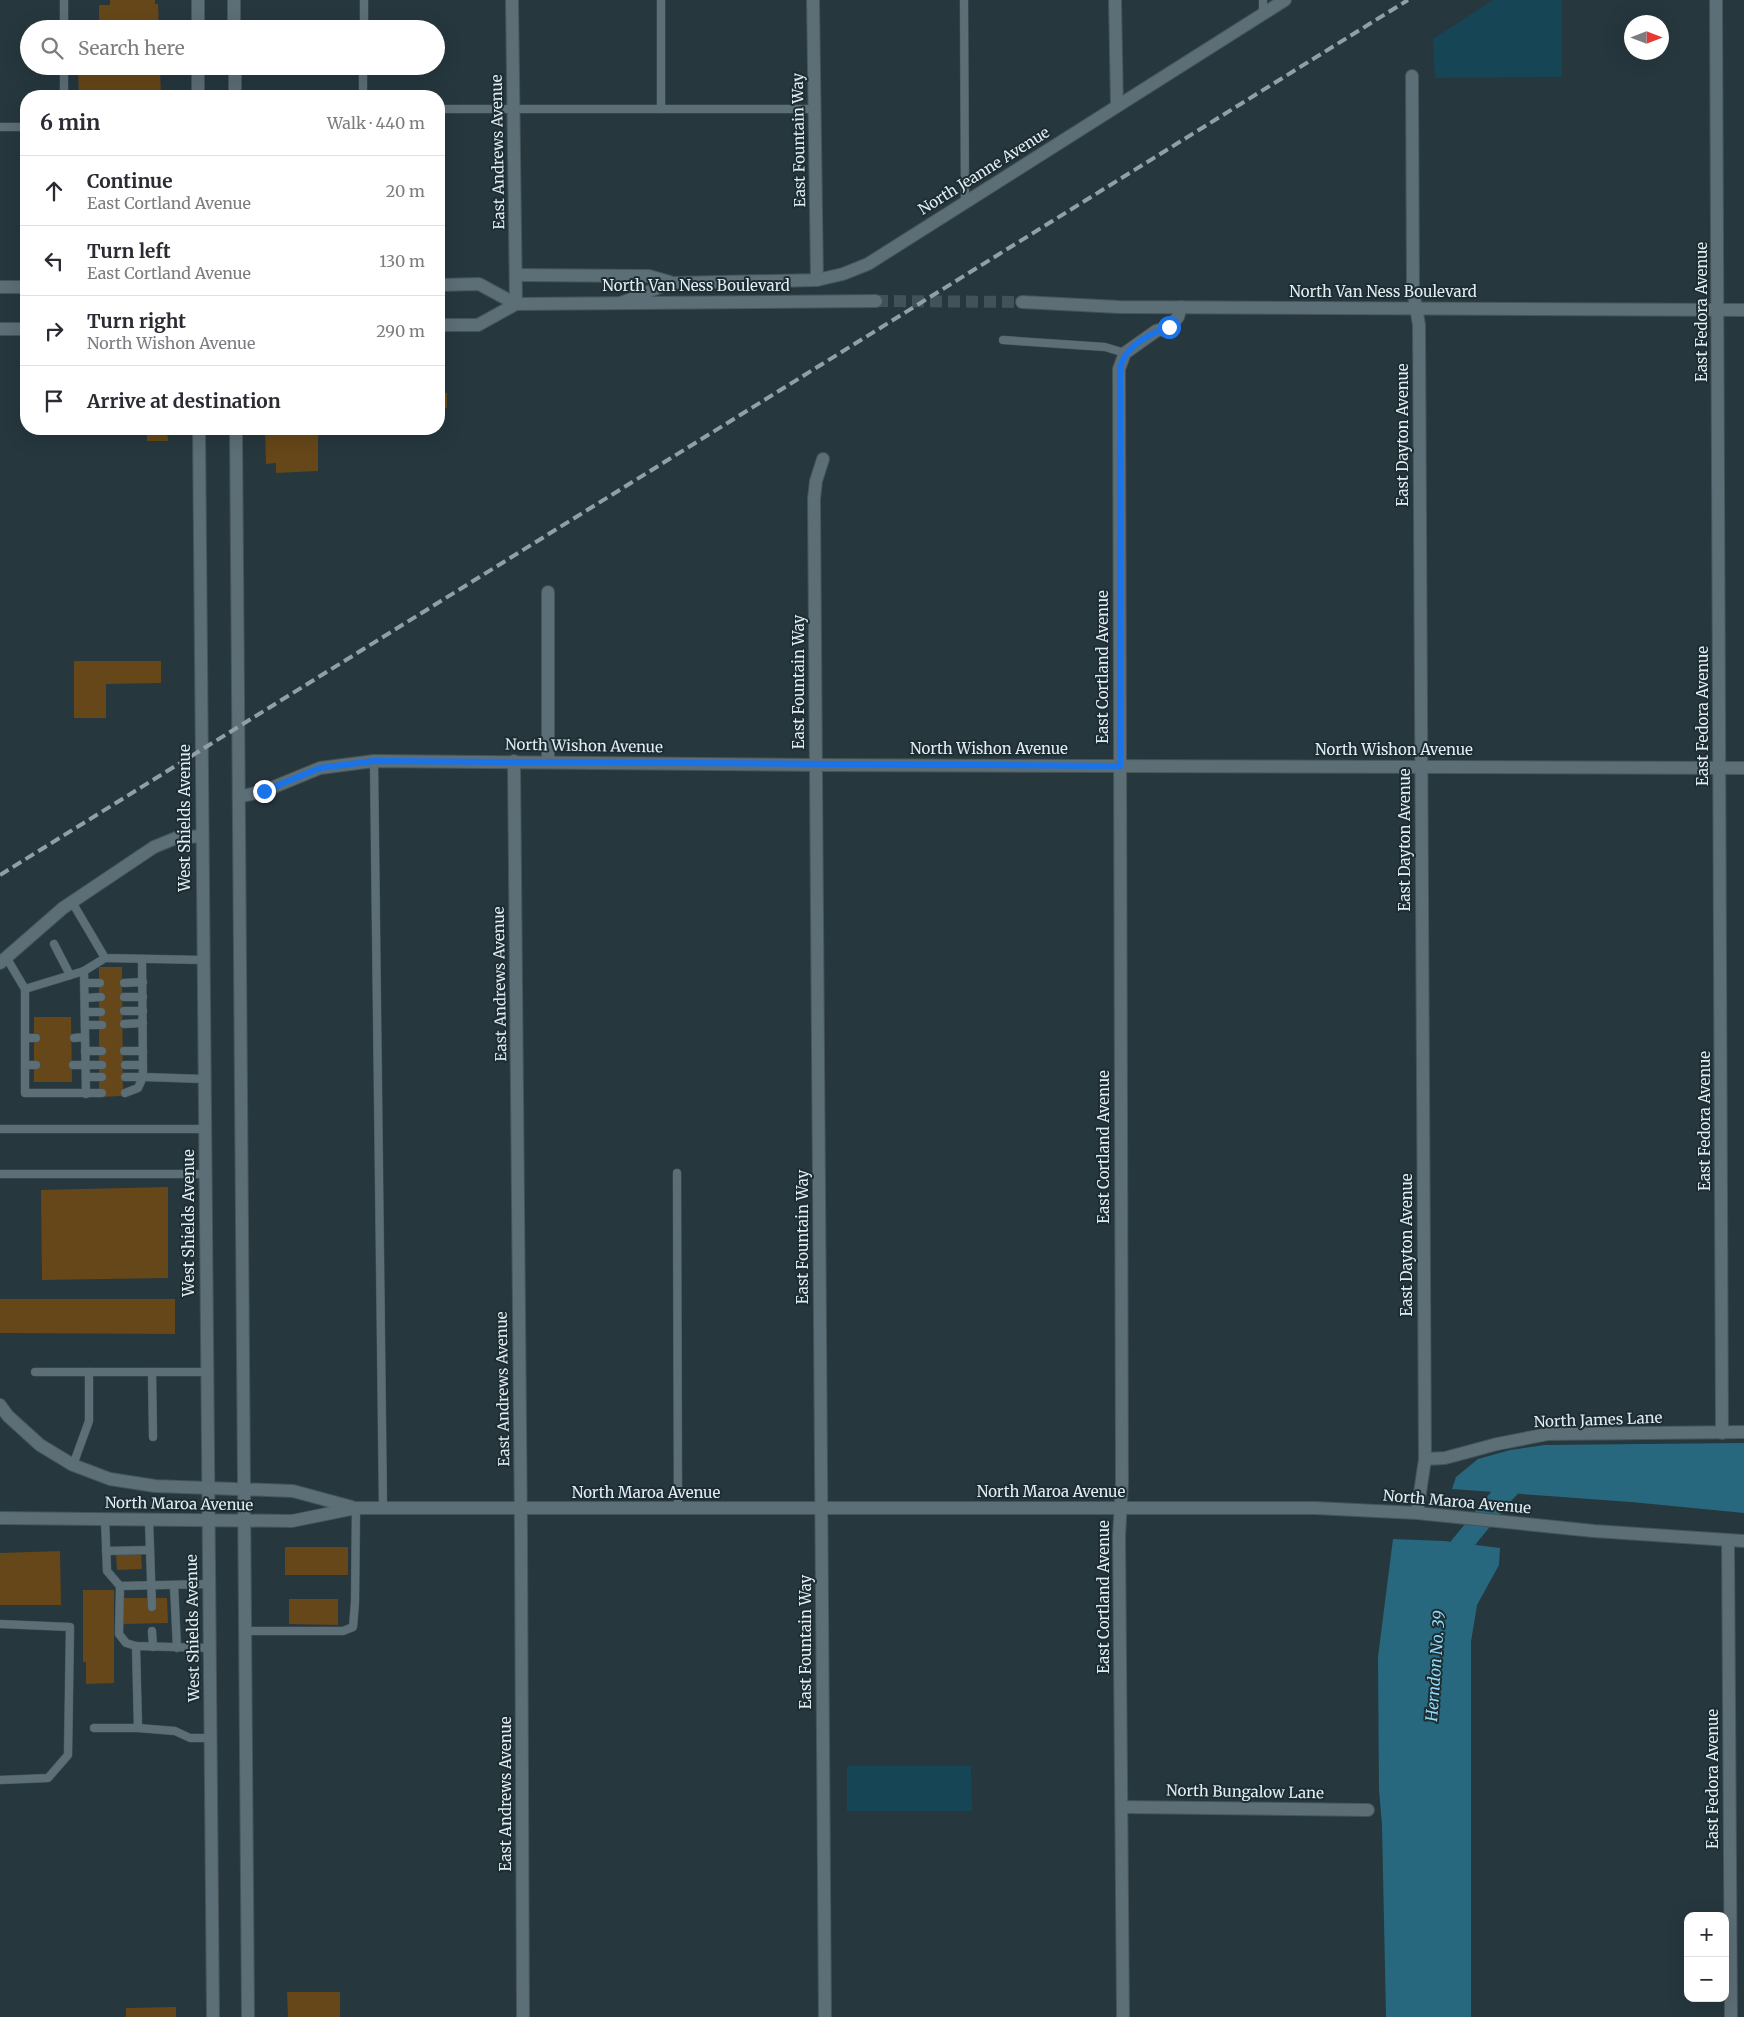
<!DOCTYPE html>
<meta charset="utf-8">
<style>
:root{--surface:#fff;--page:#f2f2f3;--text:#2b2b33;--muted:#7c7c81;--line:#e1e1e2}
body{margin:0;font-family:Merriweather,serif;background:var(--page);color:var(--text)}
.controls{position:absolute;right:15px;bottom:15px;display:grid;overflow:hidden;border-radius:10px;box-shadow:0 5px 20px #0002}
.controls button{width:45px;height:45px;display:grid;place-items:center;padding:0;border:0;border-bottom:1px solid var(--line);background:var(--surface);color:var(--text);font:25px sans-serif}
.compass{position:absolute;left:1624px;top:15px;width:45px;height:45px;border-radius:50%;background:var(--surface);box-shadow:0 5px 20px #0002;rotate:90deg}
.stop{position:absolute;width:15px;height:15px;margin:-11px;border:4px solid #1a73e8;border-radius:50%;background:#fff}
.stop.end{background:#1a73e8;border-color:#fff;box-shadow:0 1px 5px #0008}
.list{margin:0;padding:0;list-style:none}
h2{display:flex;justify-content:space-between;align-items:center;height:65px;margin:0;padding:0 20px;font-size:21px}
h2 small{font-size:16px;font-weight:400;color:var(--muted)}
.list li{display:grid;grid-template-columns:32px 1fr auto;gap:15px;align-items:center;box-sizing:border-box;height:70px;padding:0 20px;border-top:1px solid var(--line)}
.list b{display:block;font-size:19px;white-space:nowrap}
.list p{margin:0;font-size:16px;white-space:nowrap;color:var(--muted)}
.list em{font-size:16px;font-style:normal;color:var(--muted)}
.icon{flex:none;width:28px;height:28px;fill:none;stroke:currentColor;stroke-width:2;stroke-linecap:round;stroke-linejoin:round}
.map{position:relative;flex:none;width:1744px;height:2017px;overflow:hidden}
.search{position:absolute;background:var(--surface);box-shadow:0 5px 20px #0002;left:20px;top:20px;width:425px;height:55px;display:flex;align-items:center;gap:12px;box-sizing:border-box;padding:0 18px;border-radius:28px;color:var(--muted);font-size:19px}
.panel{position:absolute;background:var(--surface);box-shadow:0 5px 20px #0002;left:20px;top:90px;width:425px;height:345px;border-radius:20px}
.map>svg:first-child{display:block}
.green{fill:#164555}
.water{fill:#27687f}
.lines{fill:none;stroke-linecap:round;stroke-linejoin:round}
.canal{stroke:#27687f;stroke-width:21}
.building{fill:#664719}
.secondary-tunnel{stroke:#425259;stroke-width:12;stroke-dasharray:12 6;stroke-linecap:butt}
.lane-casing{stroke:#455459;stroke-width:9}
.street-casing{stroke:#455459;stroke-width:14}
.secondary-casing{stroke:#455459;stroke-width:14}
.lane{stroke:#5c6e76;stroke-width:8}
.street{stroke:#5c6e76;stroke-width:12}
.secondary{stroke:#5c6e76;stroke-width:12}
.rail{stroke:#929fa4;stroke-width:4;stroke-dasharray:10 5;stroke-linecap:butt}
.route{stroke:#1a73e8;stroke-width:6}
.labels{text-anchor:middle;stroke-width:4;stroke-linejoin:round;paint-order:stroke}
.street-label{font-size:15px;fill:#e3edf1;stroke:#1c2d33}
.water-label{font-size:16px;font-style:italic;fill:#91dbf8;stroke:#1c2d33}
</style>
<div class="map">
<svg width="1744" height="2017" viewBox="0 0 1744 2017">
<rect width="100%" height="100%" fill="#26373e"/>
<!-- green -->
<g class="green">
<polygon points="1493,0 1562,0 1562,77 1435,78 1433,39"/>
<polygon points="847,1766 971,1766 972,1811 847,1811"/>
</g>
<!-- water -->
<g class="water">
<polygon points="1744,1443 1744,1513 1631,1502 1452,1489 1456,1477 1478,1459 1510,1450 1545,1445"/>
<polygon points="1393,1539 1444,1541 1500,1548 1499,1565 1477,1605 1471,1642 1471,2017 1386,2017 1382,1825 1379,1790 1378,1657"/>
</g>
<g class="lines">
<!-- canal -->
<polyline class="canal" points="1450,1569 1459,1548 1503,1494 1521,1476 1525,1475"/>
</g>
<!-- building -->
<g class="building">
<polygon points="110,0 155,0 155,4 158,4 159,29 99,29 99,5 110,5"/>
<polygon points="78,69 160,69 161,96 79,96"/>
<polygon points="439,393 447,393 447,408 439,409"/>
<polygon points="147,429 167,429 168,441 147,441"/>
<polygon points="265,429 318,429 318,471 276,473 276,463 266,464"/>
<polygon points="74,661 161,661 161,683 106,684 106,718 74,718"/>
<polygon points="99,967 122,967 123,1096 99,1097"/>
<polygon points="34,1017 71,1017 72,1082 34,1082"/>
<polygon points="168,1187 168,1278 42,1280 41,1190"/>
<polygon points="0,1299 175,1299 175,1334 0,1333"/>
<rect x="285" y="1547" width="63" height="28"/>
<polygon points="60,1551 61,1605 0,1605 0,1553"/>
<polygon points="116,1553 141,1553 142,1569 117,1570"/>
<polygon points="83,1590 114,1590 114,1683 86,1684 86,1662 83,1662"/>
<polygon points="122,1598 167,1598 168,1623 122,1624"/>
<polygon points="289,1599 338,1599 338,1625 289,1624"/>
<polygon points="287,1992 340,1992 340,2017 288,2017"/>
<polygon points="176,2007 176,2017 126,2017 126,2008"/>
</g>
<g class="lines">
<!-- secondary-tunnel -->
<polyline class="secondary-tunnel" points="876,301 1022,302"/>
<!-- lane casing -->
<g class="lane-casing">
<g id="lane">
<polyline points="661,0 661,109"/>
<polyline points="964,0 965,201"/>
<polyline points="1263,0 1263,13"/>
<polyline points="64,29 64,0"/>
<polyline points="364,29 364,0"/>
<polyline points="64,96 64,66"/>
<polyline points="363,96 363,66"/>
<polyline points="439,109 815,109"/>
<polyline points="0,127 26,127"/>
<polyline points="1003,340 1105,347 1125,353"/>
<polyline points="374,761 383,1508"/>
<polyline points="72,902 105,958 203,960"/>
<polyline points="54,944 70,975"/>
<polyline points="6,957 25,989 84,971 105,958"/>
<polyline points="142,959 143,1077 204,1079"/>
<polyline points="84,971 86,1094"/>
<polyline points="85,983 100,983"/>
<polyline points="124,983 143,982"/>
<polyline points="25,989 25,1093 102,1093"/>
<polyline points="124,997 143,997"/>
<polyline points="85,998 101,997"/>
<polyline points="124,1011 143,1011"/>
<polyline points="85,1012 101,1012"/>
<polyline points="124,1024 143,1023"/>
<polyline points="85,1025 102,1025"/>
<polyline points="25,1038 36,1038"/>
<polyline points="74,1038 85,1037"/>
<polyline points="85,1051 102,1051"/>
<polyline points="124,1051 143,1051"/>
<polyline points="25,1065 36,1065"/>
<polyline points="73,1065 102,1065"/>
<polyline points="125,1065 143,1065"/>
<polyline points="86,1077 102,1077"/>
<polyline points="125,1093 138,1088 143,1077 125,1077"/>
<polyline points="0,1129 204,1129"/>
<polyline points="677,1173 678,1509"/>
<polyline points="0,1174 205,1174"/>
<polyline points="35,1372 206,1372"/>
<polyline points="152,1372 153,1437"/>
<polyline points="73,1465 89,1421 89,1372"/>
<polyline points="105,1519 107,1571 120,1586"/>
<polyline points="149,1520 152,1607"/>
<polyline points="106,1551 150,1550"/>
<polyline points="208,1584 120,1586 119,1634 126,1643 136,1646 209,1648"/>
<polyline points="174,1585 177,1648"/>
<polyline points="0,1624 70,1627 68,1755 48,1778 0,1780"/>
<polyline points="152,1631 153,1647"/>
<polyline points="245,1631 343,1631 353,1627 355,1602 356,1508"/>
<polyline points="136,1646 138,1728"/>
<polyline points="94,1728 138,1728 175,1731 190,1738 210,1738"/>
</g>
</g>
<!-- street casing -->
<g class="street-casing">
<g id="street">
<polyline points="512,0 516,304"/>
<polyline points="813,0 817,280"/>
<polyline points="1115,0 1117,106"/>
<polyline points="1716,0 1722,1433"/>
<polyline points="1412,76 1413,290 1419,325 1425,1459 1417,1513"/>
<polyline points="516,275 649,276 670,282"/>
<path d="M623 302C640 297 655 287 673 283L817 280 843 274 868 264 1285 0"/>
<polyline points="823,459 816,481 814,499 825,2017"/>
<polyline points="514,761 521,1535 523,2017"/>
<polyline points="548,762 548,592"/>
<polyline points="239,797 264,791 320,768 374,761 816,765 1744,768"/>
<polyline points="0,963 63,908 154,847 176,838 202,836"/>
<polyline points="1425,1459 1445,1458 1497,1444 1548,1434 1744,1432"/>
<polyline points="1728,1541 1731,2017"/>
<polyline points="1122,1807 1368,1810"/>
<polyline points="1123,2017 1119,1536 1122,1483 1119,369 1125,353 1156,331 1169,327 1178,317 1181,307"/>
</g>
</g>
<!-- secondary casing -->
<g class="secondary-casing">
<g id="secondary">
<polyline points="234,0 234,29"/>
<polyline points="198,29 198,0"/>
<polyline points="235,66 235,96"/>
<polyline points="198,96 198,66"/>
<polyline points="439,285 479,284 516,304"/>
<polyline points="0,287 26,287"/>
<polyline points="1022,302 1119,307 1744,310"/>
<polyline points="439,325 478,325 516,304 876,301"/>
<polyline points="0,329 26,329"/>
<polyline points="199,429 213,2017"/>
<polyline points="236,429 248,2017"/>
<polyline points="0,1405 8,1416 40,1445 73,1465 110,1479 155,1486 293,1491 352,1507"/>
<polyline points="0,1518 292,1521 356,1508 1315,1508 1417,1513 1594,1531 1744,1541"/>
</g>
</g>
<!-- lane -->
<use href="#lane" class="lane"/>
<!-- street -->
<use href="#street" class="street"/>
<!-- secondary -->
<use href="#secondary" class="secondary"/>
<!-- rail -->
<polyline class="rail" points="0,875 1408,0"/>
</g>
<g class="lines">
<!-- route -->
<path class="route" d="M264 791 320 768 374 761 1120 766V369C1124 346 1149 334 1169 327"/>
</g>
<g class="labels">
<!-- street labels -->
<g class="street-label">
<text transform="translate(799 140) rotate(-91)" y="5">East Fountain Way</text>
<text transform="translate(498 152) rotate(-91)" y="5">East Andrews Avenue</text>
<text transform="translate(984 171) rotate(-32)" y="5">North Jeanne Avenue</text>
<text x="696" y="291">North Van Ness Boulevard</text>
<text x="1383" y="297">North Van Ness Boulevard</text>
<text transform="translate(1702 312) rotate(-90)" y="5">East Fedora Avenue</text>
<text transform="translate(1403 435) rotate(-90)" y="5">East Dayton Avenue</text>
<text transform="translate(1103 667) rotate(-90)" y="5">East Cortland Avenue</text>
<text transform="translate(799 682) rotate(-90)" y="5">East Fountain Way</text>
<text transform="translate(1703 716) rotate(-90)" y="5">East Fedora Avenue</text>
<text transform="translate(584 746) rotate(1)" y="5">North Wishon Avenue</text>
<text x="989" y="754">North Wishon Avenue</text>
<text x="1394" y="755">North Wishon Avenue</text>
<text transform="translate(185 818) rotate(-90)" y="5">West Shields Avenue</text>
<text transform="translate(1405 840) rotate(-90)" y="5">East Dayton Avenue</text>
<text transform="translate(500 984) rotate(-91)" y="5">East Andrews Avenue</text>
<text transform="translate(1705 1121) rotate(-90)" y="5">East Fedora Avenue</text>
<text transform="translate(1104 1147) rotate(-90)" y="5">East Cortland Avenue</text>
<text transform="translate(189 1223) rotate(-90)" y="5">West Shields Avenue</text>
<text transform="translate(803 1237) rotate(-90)" y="5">East Fountain Way</text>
<text transform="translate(1407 1245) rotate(-90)" y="5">East Dayton Avenue</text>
<text transform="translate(503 1389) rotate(-91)" y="5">East Andrews Avenue</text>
<text transform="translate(1598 1420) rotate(-2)" y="5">North James Lane</text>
<text x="1051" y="1497">North Maroa Avenue</text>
<text x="646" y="1498">North Maroa Avenue</text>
<text transform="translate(1457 1502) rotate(5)" y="5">North Maroa Avenue</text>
<text transform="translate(179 1504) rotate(1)" y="5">North Maroa Avenue</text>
<text transform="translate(1104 1597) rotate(-90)" y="5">East Cortland Avenue</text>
<text transform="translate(193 1628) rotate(-91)" y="5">West Shields Avenue</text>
<text transform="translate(806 1642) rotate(-90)" y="5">East Fountain Way</text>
<text transform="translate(1713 1779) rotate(-90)" y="5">East Fedora Avenue</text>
<text transform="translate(1245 1792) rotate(1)" y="5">North Bungalow Lane</text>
<text transform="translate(506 1794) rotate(-90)" y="5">East Andrews Avenue</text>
</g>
<!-- water labels -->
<g class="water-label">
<text transform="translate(1435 1666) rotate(-86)" y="6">Herndon No. 39</text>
</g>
</g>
</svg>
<div class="controls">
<button>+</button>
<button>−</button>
</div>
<svg class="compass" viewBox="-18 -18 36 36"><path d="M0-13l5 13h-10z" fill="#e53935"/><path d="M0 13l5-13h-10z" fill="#7c7c81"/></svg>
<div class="stop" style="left:1169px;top:327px"></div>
<div class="stop end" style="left:264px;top:791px"></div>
<div class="search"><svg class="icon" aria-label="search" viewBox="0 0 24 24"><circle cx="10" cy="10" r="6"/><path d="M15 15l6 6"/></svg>Search here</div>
<section class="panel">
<h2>6 min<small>Walk · 440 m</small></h2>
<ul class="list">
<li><svg class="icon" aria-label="ahead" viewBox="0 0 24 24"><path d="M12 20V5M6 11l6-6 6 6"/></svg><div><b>Continue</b><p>East Cortland Avenue</p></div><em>20 m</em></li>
<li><svg class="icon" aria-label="left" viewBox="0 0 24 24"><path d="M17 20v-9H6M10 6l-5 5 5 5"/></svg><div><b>Turn left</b><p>East Cortland Avenue</p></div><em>130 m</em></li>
<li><svg class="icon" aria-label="right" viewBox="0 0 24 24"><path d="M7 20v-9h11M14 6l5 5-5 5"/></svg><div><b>Turn right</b><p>North Wishon Avenue</p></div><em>290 m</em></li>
<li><svg class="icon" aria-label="arrive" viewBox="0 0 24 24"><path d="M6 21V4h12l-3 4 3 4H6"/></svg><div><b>Arrive at destination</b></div></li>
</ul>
</section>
</div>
